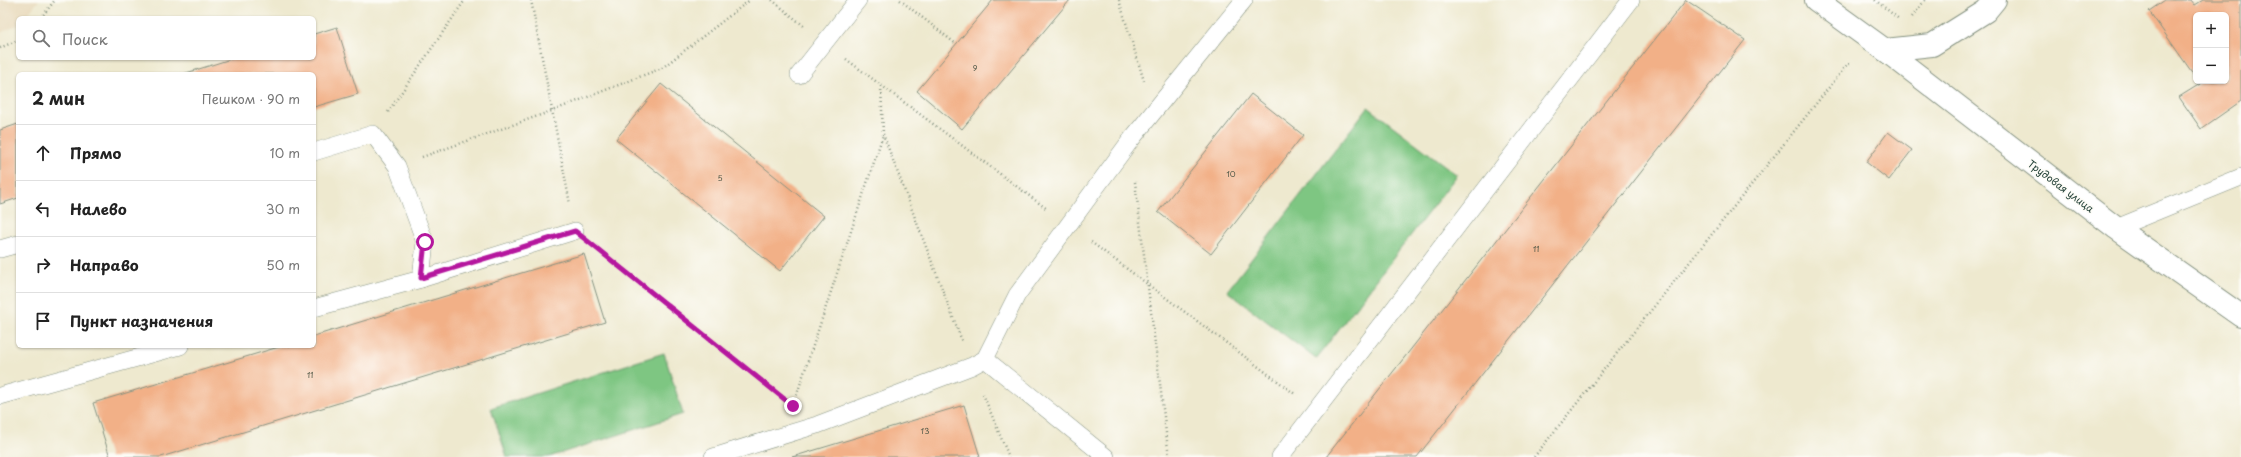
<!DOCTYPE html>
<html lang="ru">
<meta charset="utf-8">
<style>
:root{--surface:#fff;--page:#f6f6f6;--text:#222;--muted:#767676;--line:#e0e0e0}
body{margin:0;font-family:"Playpen Sans",sans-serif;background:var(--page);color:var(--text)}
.controls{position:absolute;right:12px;top:12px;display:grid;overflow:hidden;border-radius:6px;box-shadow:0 1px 3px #0004}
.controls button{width:36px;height:36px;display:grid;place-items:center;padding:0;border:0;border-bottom:1px solid var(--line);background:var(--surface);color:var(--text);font:20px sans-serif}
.stop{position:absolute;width:12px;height:12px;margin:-9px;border:3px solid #b5179e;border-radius:50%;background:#fff}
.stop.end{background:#b5179e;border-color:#fff;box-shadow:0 1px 4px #0008}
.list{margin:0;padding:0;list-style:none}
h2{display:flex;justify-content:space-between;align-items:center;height:52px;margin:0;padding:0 16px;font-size:17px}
h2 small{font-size:13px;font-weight:400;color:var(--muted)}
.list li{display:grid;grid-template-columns:26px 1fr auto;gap:12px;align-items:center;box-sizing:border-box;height:56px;padding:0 16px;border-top:1px solid var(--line)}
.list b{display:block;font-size:15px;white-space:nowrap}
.list em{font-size:13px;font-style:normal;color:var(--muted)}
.icon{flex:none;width:22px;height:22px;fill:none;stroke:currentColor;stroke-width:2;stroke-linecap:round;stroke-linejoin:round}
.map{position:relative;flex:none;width:2241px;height:457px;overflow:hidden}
.search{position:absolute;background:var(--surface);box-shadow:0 1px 3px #0004;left:16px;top:16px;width:300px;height:44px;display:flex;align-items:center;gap:10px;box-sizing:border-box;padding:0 14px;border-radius:6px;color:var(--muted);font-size:15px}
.panel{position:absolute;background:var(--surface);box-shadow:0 1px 3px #0004;left:16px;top:72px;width:300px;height:276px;border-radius:6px}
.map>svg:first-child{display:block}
.built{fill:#e8d9ba}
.green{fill:#7ec682;stroke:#4e825b}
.building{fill:#f2b087}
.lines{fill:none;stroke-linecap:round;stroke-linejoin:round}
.lane-casing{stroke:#869382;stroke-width:18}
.street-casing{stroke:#869382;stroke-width:24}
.secondary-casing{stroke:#869382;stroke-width:24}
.path{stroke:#869382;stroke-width:2.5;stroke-dasharray:1 3;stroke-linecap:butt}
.lane{stroke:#fff;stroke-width:17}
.street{stroke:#fff;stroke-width:22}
.secondary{stroke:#fff;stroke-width:22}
.route{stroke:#b5179e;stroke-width:5}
.labels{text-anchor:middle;stroke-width:3;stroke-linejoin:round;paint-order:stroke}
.number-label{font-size:8px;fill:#545a49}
.street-label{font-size:10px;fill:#1f3d34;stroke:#fdfcf7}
</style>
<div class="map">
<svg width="2241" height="457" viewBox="0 0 2241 457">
<rect width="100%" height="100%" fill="#fdfcf7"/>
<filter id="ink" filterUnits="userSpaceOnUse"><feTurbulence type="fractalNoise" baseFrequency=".025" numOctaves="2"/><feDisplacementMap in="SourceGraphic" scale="8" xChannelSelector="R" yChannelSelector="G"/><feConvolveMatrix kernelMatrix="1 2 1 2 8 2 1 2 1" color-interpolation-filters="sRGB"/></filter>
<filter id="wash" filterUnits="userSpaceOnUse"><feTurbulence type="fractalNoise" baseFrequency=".012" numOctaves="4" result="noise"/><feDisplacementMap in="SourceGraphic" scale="16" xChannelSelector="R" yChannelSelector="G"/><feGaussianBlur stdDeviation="0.9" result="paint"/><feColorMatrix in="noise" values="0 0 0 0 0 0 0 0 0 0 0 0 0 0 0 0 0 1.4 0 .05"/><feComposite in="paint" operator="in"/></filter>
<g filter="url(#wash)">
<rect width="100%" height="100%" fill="#eee9cf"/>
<!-- built -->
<polygon class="built" points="0,0 39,0 25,18 18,18 18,25 0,33"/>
<!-- green -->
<g class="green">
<polygon points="1368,107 1457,175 1316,359 1227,291"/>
<polygon points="664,353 683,414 549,457 507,457 491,408"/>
</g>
<g id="blocks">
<!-- building -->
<g class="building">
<polygon points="993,0 1070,0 962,129 917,91"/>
<polygon points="1686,0 1745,40 1417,457 1326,457"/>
<polygon points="2165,0 2191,0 2195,5 2203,0 2241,0 2241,101 2201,129 2179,97 2200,84 2198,81 2226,81 2226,15 2196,15 2196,78 2149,11"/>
<polygon points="337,27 358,94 314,107 314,74 183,74 234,58 314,58 314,34"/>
<polygon points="661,84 824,216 780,271 616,139"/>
<polygon points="1251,94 1303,135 1211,254 1158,212"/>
<polygon points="18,124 18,198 0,204 0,130"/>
<polygon points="1888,132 1912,150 1889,180 1866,162"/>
<polygon points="584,254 605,322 161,457 110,457 93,403 282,346 314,346 314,336"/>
<polygon points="964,405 980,457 792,457"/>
</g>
</g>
</g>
<g filter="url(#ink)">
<use href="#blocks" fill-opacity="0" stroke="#869382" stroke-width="1"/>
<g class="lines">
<!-- lane casing -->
<g class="lane-casing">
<g id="lane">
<polyline points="799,75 858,0"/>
<polyline points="314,152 373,134 397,166 425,242 421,279 314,308"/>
<polyline points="2116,228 2241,177"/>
<polyline points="0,249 18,244"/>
<polyline points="421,279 575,231"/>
<polyline points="985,359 1106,457"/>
<polyline points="0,396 180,346"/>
<polyline points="713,457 817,425 972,366 985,359 1017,295 1130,141 1244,0"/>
<polyline points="1280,457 1631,0"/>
</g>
</g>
<!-- street casing -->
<g class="street-casing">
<g id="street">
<polyline points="1885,50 2116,228 2241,316"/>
<polyline points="1885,50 1932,45 1986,11 1995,0"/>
</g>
</g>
<!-- secondary casing -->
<g class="secondary-casing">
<polyline id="secondary" points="1816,0 1885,50"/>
</g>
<!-- path -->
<g class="path">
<polyline points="531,0 570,204"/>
<polyline points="772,0 804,26"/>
<polyline points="900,0 956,44"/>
<polyline points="1119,0 1144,81"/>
<polyline points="1875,0 1899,19"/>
<polyline points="1912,17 1925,0"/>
<polyline points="41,18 55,0"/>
<polyline points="0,48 18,40"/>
<polyline points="846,59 1047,209"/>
<polyline points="881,86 883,134 962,341"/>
<polyline points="388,112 465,0"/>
<polyline points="422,157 552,111 662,68 750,0"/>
<polyline points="1135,182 1169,457"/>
<polyline points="1091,242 1295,394"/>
<polyline points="596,248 791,404"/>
<polyline points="983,394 1009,457"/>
<polyline points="794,403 883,135"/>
<polyline points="1534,457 1847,65 1852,63"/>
</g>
<!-- lane -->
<use href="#lane" class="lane"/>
<!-- street -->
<use href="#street" class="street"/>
<!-- secondary -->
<use href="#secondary" class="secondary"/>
</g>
</g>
<g class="lines" filter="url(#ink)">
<!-- route -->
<polyline class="route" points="425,242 421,278 575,231 793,406"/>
</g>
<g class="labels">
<!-- number labels -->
<g class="number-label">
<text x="975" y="71">9</text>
<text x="1231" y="177">10</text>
<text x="720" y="181">5</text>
<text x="1536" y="252">11</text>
<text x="310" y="378">11</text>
<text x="925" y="434">13</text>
</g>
<!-- street labels -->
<g class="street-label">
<text transform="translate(2061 186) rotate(37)" y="4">Трудовая улица</text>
</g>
</g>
</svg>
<div class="controls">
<button>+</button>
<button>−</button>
</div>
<div class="stop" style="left:425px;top:242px"></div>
<div class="stop end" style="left:793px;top:406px"></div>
<div class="search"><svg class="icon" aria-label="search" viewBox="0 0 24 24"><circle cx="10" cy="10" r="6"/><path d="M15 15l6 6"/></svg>Поиск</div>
<section class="panel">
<h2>2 мин<small>Пешком · 90 m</small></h2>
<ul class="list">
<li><svg class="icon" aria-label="ahead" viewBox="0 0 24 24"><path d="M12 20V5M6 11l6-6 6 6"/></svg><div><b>Прямо</b></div><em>10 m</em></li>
<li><svg class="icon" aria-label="left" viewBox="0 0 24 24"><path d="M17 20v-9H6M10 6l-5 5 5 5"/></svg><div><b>Налево</b></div><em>30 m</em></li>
<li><svg class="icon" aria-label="right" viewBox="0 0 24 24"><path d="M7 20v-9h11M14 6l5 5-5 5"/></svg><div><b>Направо</b></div><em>50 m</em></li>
<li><svg class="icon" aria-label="arrive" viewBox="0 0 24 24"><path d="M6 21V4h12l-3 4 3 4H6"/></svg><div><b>Пункт назначения</b></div></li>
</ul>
</section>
</div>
